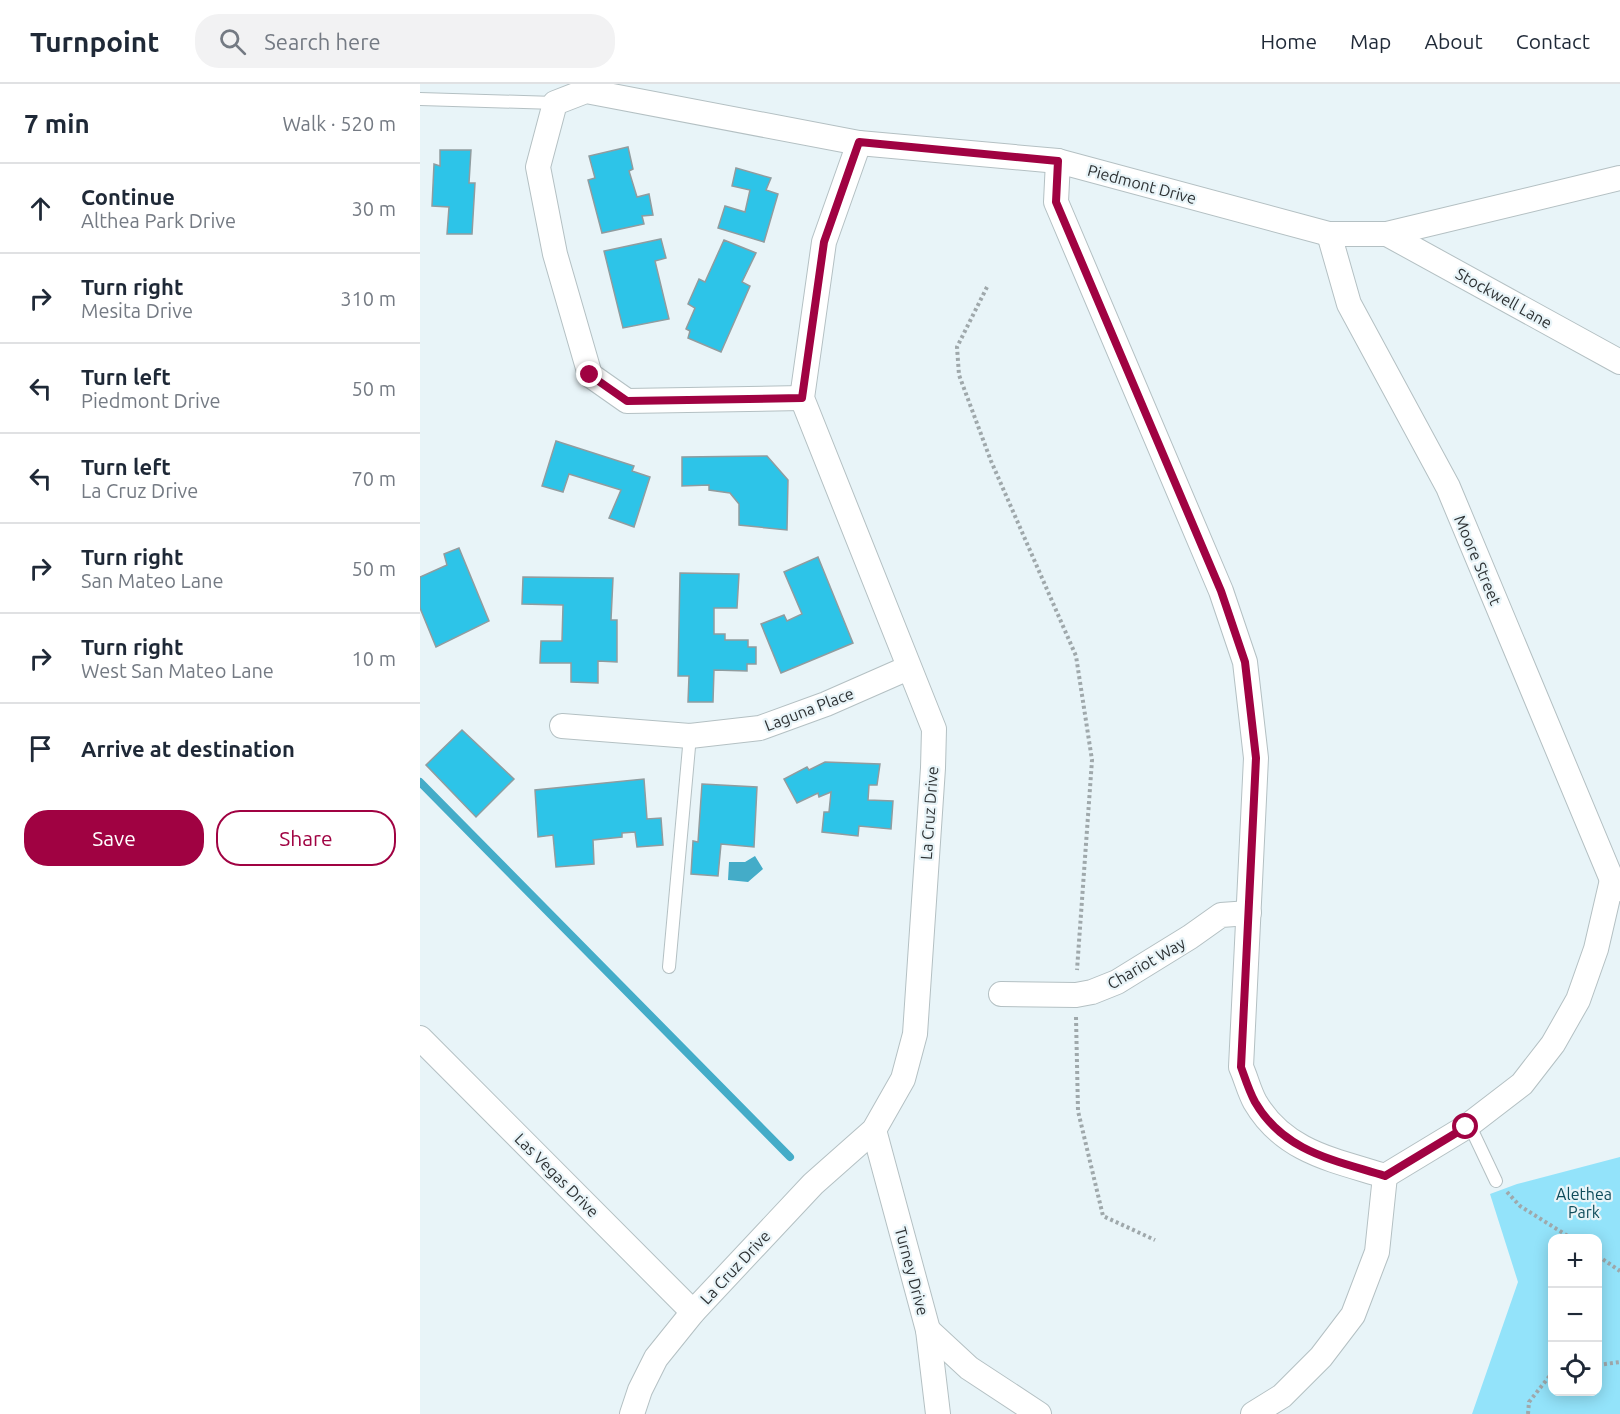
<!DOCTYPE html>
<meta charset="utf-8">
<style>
:root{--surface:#fff;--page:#f2f2f3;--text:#1f2937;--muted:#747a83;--line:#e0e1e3;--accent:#a00242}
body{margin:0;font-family:Ubuntu,sans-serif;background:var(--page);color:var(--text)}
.controls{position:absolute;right:18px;bottom:18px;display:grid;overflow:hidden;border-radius:12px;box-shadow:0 3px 15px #0003}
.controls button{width:54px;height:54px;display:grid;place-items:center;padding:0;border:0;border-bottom:2px solid var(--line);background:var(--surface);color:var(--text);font:30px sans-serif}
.stop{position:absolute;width:18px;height:18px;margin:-14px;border:4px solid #a00242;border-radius:50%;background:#fff}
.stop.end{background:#a00242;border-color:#fff;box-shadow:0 2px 6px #0008}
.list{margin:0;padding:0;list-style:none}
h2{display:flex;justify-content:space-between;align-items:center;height:78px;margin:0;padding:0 24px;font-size:26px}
h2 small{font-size:20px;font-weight:400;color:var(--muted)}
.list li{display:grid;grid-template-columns:39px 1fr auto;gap:18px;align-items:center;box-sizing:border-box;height:90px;padding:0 24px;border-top:2px solid var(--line)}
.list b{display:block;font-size:22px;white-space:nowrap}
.list p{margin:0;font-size:20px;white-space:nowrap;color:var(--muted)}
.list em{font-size:20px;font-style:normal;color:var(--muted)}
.actions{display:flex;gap:12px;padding:18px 24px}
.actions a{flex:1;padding:14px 0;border:2px solid var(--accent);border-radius:24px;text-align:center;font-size:21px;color:var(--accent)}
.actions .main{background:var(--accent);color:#fff}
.icon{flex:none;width:33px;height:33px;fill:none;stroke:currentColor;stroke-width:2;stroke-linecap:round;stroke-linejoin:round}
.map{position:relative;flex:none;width:1200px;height:1330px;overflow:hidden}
header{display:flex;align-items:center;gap:36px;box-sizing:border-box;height:84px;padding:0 30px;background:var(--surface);border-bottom:2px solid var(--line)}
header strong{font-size:28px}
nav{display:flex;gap:33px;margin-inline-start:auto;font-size:21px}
.search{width:420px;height:54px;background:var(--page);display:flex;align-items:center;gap:15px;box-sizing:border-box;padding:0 21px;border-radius:24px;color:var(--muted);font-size:22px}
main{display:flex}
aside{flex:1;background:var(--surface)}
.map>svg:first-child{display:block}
.green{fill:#93e3fa;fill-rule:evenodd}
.water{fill:#44acc8}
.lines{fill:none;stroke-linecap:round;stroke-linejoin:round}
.stream{stroke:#44acc8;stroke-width:8}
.building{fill:#2dc4e8;stroke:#909c9f;stroke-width:1.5}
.lane-casing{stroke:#b4c0c3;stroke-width:14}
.street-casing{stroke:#b4c0c3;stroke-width:26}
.path{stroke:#9fa8ab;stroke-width:4;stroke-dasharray:3 3;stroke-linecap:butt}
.lane{stroke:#fff;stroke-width:12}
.street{stroke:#fff;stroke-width:24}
.route{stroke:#a00242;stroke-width:8}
.labels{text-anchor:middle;stroke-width:4.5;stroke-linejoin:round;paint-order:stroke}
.street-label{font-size:16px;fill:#2e3234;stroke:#e8f4f8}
.park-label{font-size:16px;fill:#0e4b5a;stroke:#e8f4f8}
</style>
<header>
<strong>Turnpoint</strong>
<div class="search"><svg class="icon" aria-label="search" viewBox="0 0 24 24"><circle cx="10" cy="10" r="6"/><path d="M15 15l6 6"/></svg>Search here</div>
<nav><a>Home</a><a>Map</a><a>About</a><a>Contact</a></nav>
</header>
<main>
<aside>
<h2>7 min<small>Walk · 520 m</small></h2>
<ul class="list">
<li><svg class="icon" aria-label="ahead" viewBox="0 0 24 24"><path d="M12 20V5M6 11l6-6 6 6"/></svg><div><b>Continue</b><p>Althea Park Drive</p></div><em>30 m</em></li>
<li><svg class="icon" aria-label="right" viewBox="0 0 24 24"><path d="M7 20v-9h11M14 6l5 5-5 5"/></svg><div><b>Turn right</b><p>Mesita Drive</p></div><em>310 m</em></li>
<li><svg class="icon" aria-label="left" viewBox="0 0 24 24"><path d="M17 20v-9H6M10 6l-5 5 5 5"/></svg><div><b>Turn left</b><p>Piedmont Drive</p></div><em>50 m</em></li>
<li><svg class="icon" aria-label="left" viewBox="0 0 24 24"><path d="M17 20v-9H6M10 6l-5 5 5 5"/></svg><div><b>Turn left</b><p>La Cruz Drive</p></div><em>70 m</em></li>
<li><svg class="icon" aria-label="right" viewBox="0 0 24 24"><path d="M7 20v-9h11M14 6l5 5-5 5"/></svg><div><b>Turn right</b><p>San Mateo Lane</p></div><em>50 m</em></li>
<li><svg class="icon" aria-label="right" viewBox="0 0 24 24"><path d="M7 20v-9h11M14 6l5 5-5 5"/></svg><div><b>Turn right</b><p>West San Mateo Lane</p></div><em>10 m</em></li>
<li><svg class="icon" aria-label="arrive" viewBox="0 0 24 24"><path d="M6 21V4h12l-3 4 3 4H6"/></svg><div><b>Arrive at destination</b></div></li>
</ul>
<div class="actions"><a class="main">Save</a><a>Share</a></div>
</aside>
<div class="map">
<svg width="1200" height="1330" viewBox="0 0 1200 1330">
<rect width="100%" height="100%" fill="#e8f4f8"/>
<!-- green -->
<path class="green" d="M1200 1073V1330H1052L1098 1198 1070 1110 1097 1100ZM1132 1154H1178V1308H1132Z"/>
<!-- water -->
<polygon class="water" points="335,772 343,785 328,798 308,796 309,778 325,778"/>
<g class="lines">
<!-- stream -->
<polyline class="stream" points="0,698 370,1073"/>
</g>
<!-- building -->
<g class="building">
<polygon points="208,63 213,85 209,87 217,113 229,110 233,131 222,132 224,140 182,149 168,96 175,94 169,72"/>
<polygon points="20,66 51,66 49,99 55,99 52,150 27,150 29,123 12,122 14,80 20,82"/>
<polygon points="316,84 351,94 346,106 358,110 344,158 298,144 305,122 325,128 330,106 312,102"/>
<polygon points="241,155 246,174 235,177 249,235 203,244 184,167"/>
<polygon points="304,156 336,169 322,198 330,202 301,268 268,254 270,247 266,245 275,224 268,220 279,195 285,198"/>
<polygon points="136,357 214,382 212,387 230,393 214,443 189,434 201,406 149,390 143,408 122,402"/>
<polygon points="347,372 368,396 367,446 319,441 319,420 310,409 289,406 289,401 262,402 262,373"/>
<polygon points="39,464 69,537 16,563 0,524 0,493 27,481 24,470"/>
<polygon points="398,473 433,559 361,589 341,540 364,531 367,537 382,530 364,488"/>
<polygon points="260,489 319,490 317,524 294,524 294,550 305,550 305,556 328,556 328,563 336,563 336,580 327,580 327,587 294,586 293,618 268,618 269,592 258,592"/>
<polygon points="103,493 193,494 191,536 197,536 197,578 178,577 178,599 151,598 151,579 120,579 121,557 142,557 143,521 102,520"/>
<polygon points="42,646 94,695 56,733 6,681"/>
<polygon points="405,678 460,680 457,701 449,701 448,716 473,717 471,745 439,742 438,752 402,748 404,728 409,728 411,708 399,713 398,709 377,719 364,695 387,683 389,686"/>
<polygon points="224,695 227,735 241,734 243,761 217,763 215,748 202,749 202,753 173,756 174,780 136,783 133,751 118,753 115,706"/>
<polygon points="282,700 337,703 334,763 301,760 298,792 271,790 273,757 278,758"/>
</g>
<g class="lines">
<!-- lane casing -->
<g class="lane-casing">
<g id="lane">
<polyline points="0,15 135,19"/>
<polyline points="249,883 270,652"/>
<polyline points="1049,1040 1076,1097"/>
</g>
</g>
<!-- street casing -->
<g class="street-casing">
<g id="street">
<path d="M638 77 636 118 801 507 825 578 836 674 821 983C826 994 829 1007 835 1018 864 1068 914 1076 965 1092"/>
<polyline points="909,150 929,220 1028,403 1192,796 1200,805"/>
<polyline points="967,150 1200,278"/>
<polyline points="382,314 207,317 170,291 135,170 118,83 135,19 166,7 439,59 638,77 909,150 967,150 1200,94"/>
<polyline points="142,642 270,652 340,644 406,620 488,584"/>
<polyline points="581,910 656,911 672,908 697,898 770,853 801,831 829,829"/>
<polyline points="0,954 273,1228"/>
<polyline points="454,1046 508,1246 518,1330"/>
<polyline points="965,1092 1046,1043 1102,1000 1133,960 1158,916 1176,865 1192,796"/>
<polyline points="508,1246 549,1284 619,1330"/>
<polyline points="212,1330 220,1306 236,1274 273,1228 393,1100 454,1046 483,995 495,950 513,684 514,645 382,314 404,158 439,59"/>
<polyline points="833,1330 862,1312 901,1273 933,1231 957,1168 965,1092"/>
</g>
</g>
<!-- path -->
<g class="path">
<polyline points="567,203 537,263 539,291 571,377 656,572 672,676 657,886"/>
<polyline points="656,933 658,1027 683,1132 735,1156"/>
<polyline points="1087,1108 1100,1122 1151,1154"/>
<polyline points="1178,1172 1200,1187"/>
<polyline points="1178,1281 1200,1278"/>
<polyline points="1108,1330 1109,1318 1132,1289"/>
</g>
<!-- lane -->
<use href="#lane" class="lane"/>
<!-- street -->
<use href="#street" class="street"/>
</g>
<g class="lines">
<!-- route -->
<path class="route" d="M170 291 207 317 382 314 404 158 439 58 638 77 636 118 801 507 825 578 836 674 821 983C825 994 829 1007 835 1018 864 1068 914 1076 965 1092L1046 1043"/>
</g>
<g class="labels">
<!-- street labels -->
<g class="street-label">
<text transform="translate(722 100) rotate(15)" y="6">Piedmont Drive</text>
<text transform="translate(1084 214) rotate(29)" y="6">Stockwell Lane</text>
<text transform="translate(1058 476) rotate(67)" y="6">Moore Street</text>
<text transform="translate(389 625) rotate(-21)" y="6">Laguna Place</text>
<text transform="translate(509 729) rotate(-86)" y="6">La Cruz Drive</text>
<text transform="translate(726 879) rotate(-30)" y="6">Chariot Way</text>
<text transform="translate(137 1091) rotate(45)" y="6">Las Vegas Drive</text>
<text transform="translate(315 1183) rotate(-47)" y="6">La Cruz Drive</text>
<text transform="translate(492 1187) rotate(75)" y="6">Turney Drive</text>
</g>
<!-- park labels -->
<g class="park-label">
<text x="1164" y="1116">Alethea<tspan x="1164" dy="18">Park</tspan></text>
</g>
</g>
</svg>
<div class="controls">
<button>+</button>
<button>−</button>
<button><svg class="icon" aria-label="locate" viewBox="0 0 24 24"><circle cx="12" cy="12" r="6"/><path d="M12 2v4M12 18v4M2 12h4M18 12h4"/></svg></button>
</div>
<div class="stop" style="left:1046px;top:1043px"></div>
<div class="stop end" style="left:170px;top:291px"></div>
</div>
</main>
